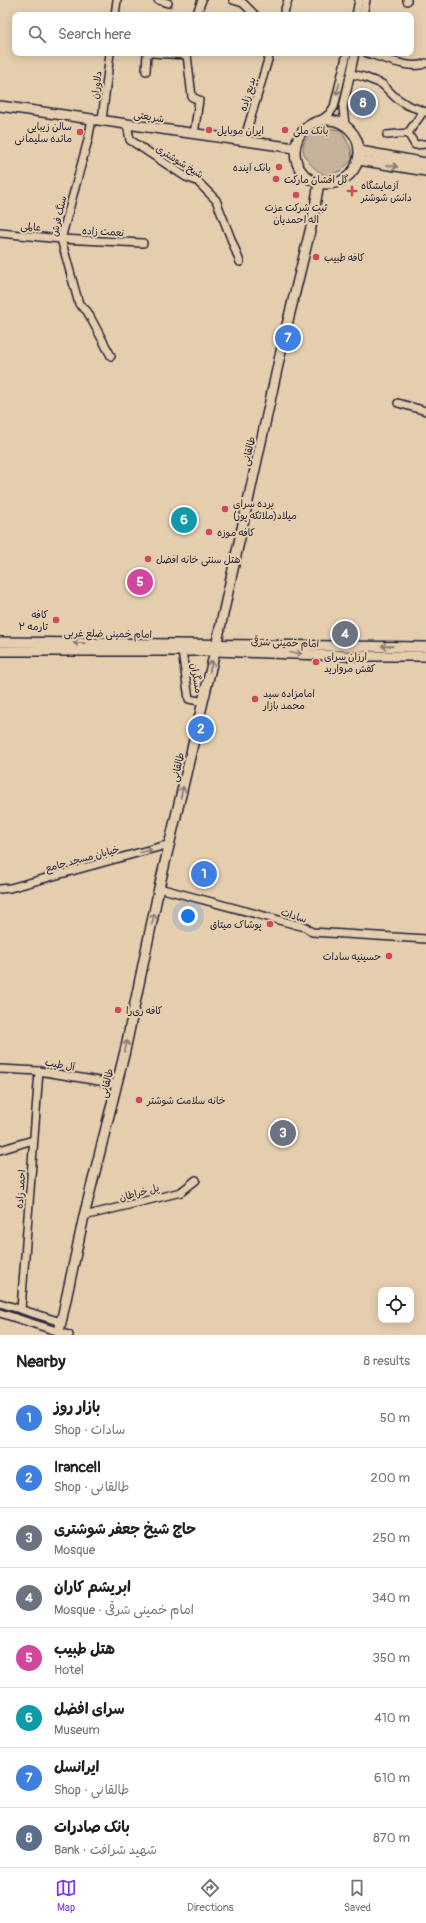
<!DOCTYPE html>
<meta charset="utf-8">
<style>
:root{--surface:#fff;--page:#f6f6f6;--text:#202124;--muted:#757577;--line:#e0e0e0;--accent:#7c3aed}
body{margin:0;font-family:Pangolin,"Playpen Sans Arabic",sans-serif;background:var(--page);color:var(--text)}
.controls{position:absolute;right:12px;bottom:12px;display:grid;overflow:hidden;border-radius:8px;box-shadow:0 2px 10px #0003}
.controls button{width:36px;height:36px;display:grid;place-items:center;padding:0;border:0;border-bottom:1px solid var(--line);background:var(--surface);color:var(--text);font:20px sans-serif}
.you{position:absolute;left:188px;top:916px;width:14px;height:14px;margin:-10px;border:3px solid #fff;border-radius:50%;background:#1a73e8;box-shadow:0 0 0 6px #1a73e833}
.badge{display:grid;place-items:center;width:26px;height:26px;border-radius:50%;background:var(--accent);color:#fff;font-size:13px;font-weight:700}
.pin{position:absolute;translate:-50% -50%;border:2px solid #fff;box-shadow:0 1px 4px #0006}
.list{margin:0;padding:0;list-style:none}
h2{display:flex;justify-content:space-between;align-items:center;height:52px;margin:0;padding:0 16px;font-size:17px}
h2 small{font-size:13px;font-weight:400;color:var(--muted)}
.list li{display:grid;grid-template-columns:26px 1fr auto;gap:12px;align-items:center;box-sizing:border-box;height:60px;padding:0 16px;border-top:1px solid var(--line)}
.list b{display:block;font-size:15px;white-space:nowrap}
.list p{margin:0;font-size:13px;white-space:nowrap;color:var(--muted)}
.list em{font-size:13px;font-style:normal;color:var(--muted)}
.icon{flex:none;width:22px;height:22px;fill:none;stroke:currentColor;stroke-width:2;stroke-linecap:round;stroke-linejoin:round}
.map{position:relative;flex:none;width:426px;height:1335px;overflow:hidden}
.search{position:absolute;background:var(--surface);box-shadow:0 2px 10px #0003;left:12px;right:12px;top:12px;height:44px;display:flex;align-items:center;gap:10px;box-sizing:border-box;padding:0 14px;border-radius:8px;color:var(--muted);font-size:15px}
.sheet{height:532px;background:var(--surface)}
nav{display:flex;justify-content:space-around;align-items:center;box-sizing:border-box;height:56px;border-top:1px solid var(--line);background:var(--surface);font-size:11px;color:var(--muted)}
nav a{display:grid;justify-items:center;gap:2px}
nav .on{color:var(--accent)}
.map>svg:first-child{display:block}
.green{fill:#c6b29b;stroke:#746a6b}
.lines{fill:none;stroke-linecap:round;stroke-linejoin:round}
.minor-casing{stroke:#22223b;stroke-width:10}
.major-casing{stroke:#22223b;stroke-width:12}
.minor{stroke:#e5ceae;stroke-width:7}
.major{stroke:#e5ceae;stroke-width:9}
.oneway{stroke:#847874}
.poi-dot{fill:#d1495b;stroke:#e5ceae;stroke-width:1.5}
.labels{text-anchor:middle;stroke-width:4;stroke-linejoin:round;paint-order:stroke}
.street-label{font-size:10px;fill:#22223b;stroke:#e5ceae}
.poi-label{font-size:10px;fill:#22223b;stroke:#e5ceae;text-anchor:start}
</style>
<div class="map">
<svg width="426" height="1335" viewBox="0 0 426 1335">
<rect width="100%" height="100%" fill="#e5ceae"/>
<filter id="ink" filterUnits="userSpaceOnUse"><feTurbulence type="fractalNoise" baseFrequency=".025" numOctaves="2"/><feDisplacementMap in="SourceGraphic" scale="8" xChannelSelector="R" yChannelSelector="G"/><feConvolveMatrix kernelMatrix="1 2 1 2 8 2 1 2 1" color-interpolation-filters="sRGB"/></filter>
<g filter="url(#ink)">
<!-- green -->
<path class="green" d="M326 128 341 130 351 149 352 160 340 171 327 176C300 163 291 136 326 128Z"/>
<g class="lines">
<!-- minor casing -->
<g class="minor-casing">
<g id="minor">
<polyline points="158,0 168,3"/>
<polyline points="233,0 243,3 255,15"/>
<polyline points="407,1 407,0"/>
<polyline points="115,15 117,0"/>
<polyline points="196,15 202,0"/>
<polyline points="283,15 288,0"/>
<polyline points="356,15 359,0"/>
<polyline points="363,15 366,0"/>
<polyline points="152,53 187,55"/>
<path d="M367 53C381 57 413 71 426 63"/>
<polyline points="187,55 192,97 199,100 194,134"/>
<polyline points="146,71 147,53"/>
<polyline points="351,74 364,77 382,84 395,97 407,105 426,112"/>
<polyline points="92,119 88,140 61,239 79,304 87,311 111,356"/>
<polyline points="102,120 110,53"/>
<polyline points="321,120 329,114 334,107 347,53"/>
<polyline points="127,124 130,140 186,177 197,181 216,200 240,262"/>
<polyline points="345,124 343,108 355,53"/>
<polyline points="408,133 415,145 426,144"/>
<polyline points="387,135 408,133 423,112"/>
<polyline points="244,140 270,53"/>
<polyline points="0,233 61,239 143,243"/>
<polyline points="398,403 426,411"/>
<polyline points="182,651 189,699 199,701"/>
<polyline points="159,888 305,927 312,932 426,939"/>
<polyline points="0,889 10,888 170,844"/>
<polyline points="0,1069 39,1071 117,1084"/>
<polyline points="0,1150 33,1140"/>
<polyline points="84,1216 181,1192 196,1180"/>
<polyline points="0,1303 61,1322"/>
<polyline points="21,1309 39,1071"/>
<polyline points="0,1313 69,1335"/>
</g>
</g>
<!-- major casing -->
<g class="major-casing">
<g id="major">
<polyline points="0,106 295,148"/>
<circle cx="327" cy="152" r="32"/>
<polyline points="360,151 426,163"/>
<polyline points="359,160 426,171"/>
<polyline points="0,642 426,647"/>
<polyline points="0,651 215,651 348,656 426,656"/>
<polyline points="59,1332 84,1216 125,1051 159,888 215,651 285,333 312,223 319,183"/>
</g>
</g>
<!-- minor -->
<use href="#minor" class="minor"/>
<!-- major -->
<use href="#major" class="major"/>
</g>
<!-- one-way arrows -->
<defs><path id="oneway-shaft" d="M-6 0H5M1.5-3L5.5 0L1.5 3" fill="none" stroke-width="1.6" stroke-linecap="round" stroke-linejoin="round"/></defs>
<g class="oneway">
<use href="#oneway-shaft" transform="translate(338 89) rotate(104)"/>
<use href="#oneway-shaft" transform="translate(392 166) rotate(10)"/>
<use href="#oneway-shaft" transform="translate(79 643) rotate(-179)"/>
<use href="#oneway-shaft" transform="translate(387 646) rotate(-179)"/>
<use href="#oneway-shaft" transform="translate(296 653) rotate(3)"/>
<use href="#oneway-shaft" transform="translate(211 666) rotate(-77)"/>
<use href="#oneway-shaft" transform="translate(182 792) rotate(-77)"/>
<use href="#oneway-shaft" transform="translate(146 851) rotate(-15)"/>
<use href="#oneway-shaft" transform="translate(153 919) rotate(-78)"/>
<use href="#oneway-shaft" transform="translate(126 1046) rotate(-78)"/>
</g>
</g>
<!-- markers -->
<g class="poi-dot">
<circle cx="209" cy="130" r="4"/>
<circle cx="285" cy="130" r="4"/>
<circle cx="80" cy="132" r="4"/>
<circle cx="279" cy="167" r="4"/>
<circle cx="276" cy="179" r="4"/>
<path d="M350 185h4v4h4v4h-4v4h-4v-4h-4v-4h4z"/>
<circle cx="296" cy="195" r="4"/>
<circle cx="316" cy="257" r="4"/>
<circle cx="225" cy="509" r="4"/>
<circle cx="209" cy="532" r="4"/>
<circle cx="148" cy="559" r="4"/>
<circle cx="56" cy="620" r="4"/>
<circle cx="316" cy="662" r="4"/>
<circle cx="255" cy="699" r="4"/>
<circle cx="270" cy="924" r="4"/>
<circle cx="389" cy="956" r="4"/>
<circle cx="118" cy="1010" r="4"/>
<circle cx="139" cy="1100" r="4"/>
</g>
<g class="labels">
<!-- street labels -->
<g class="street-label">
<text transform="translate(96 85) rotate(-83)" y="4">دلاوران</text>
<text transform="translate(247 94) rotate(-74)" y="4">بدیع زاده</text>
<text transform="translate(149 116) rotate(9)" y="4">شریعتی</text>
<text transform="translate(180 161) rotate(32)" y="4">شیخ شوشتری</text>
<text transform="translate(58 216) rotate(-77)" y="4">سنگ فرش</text>
<text transform="translate(31 226) rotate(5)" y="4">عالمی</text>
<text transform="translate(103 231) rotate(3)" y="4">نعمت زاده</text>
<text transform="translate(248 451) rotate(-77)" y="4">طالقانی</text>
<text transform="translate(108 633) rotate(1)" y="4">امام خمینی ضلع غربی</text>
<text transform="translate(285 642) rotate(2)" y="4">امام خمینی شرقی</text>
<text transform="translate(197 678) rotate(80)" y="4">مسگران</text>
<text transform="translate(177 767) rotate(-77)" y="4">طالقانی</text>
<text transform="translate(82 858) rotate(-15)" y="4">خیابان مسجد جامع</text>
<text transform="translate(294 915) rotate(18)" y="4">سادات</text>
<text transform="translate(60 1064) rotate(10)" y="4">آل طیب</text>
<text transform="translate(106 1083) rotate(-77)" y="4">طالقانی</text>
<text transform="translate(20 1189) rotate(-86)" y="4">احمد زاده</text>
<text transform="translate(139 1192) rotate(-15)" y="4">پل خراطان</text>
</g>
<!-- poi labels -->
<g class="poi-label">
<text x="72" y="130" text-anchor="end">سالن زیبایی<tspan x="72" dy="12">مائده سلیمانی</tspan></text>
<text x="217" y="134">ایران موبایل</text>
<text x="293" y="134">بانک ملی</text>
<text x="271" y="171" text-anchor="end">بانک آینده</text>
<text x="284" y="183">گل افشان مارکت</text>
<text x="361" y="189">آزمایشگاه<tspan x="361" dy="12">دانش شوشتر</tspan></text>
<text x="296" y="211" text-anchor="middle">ثبت شرکت عزت<tspan x="296" dy="12">اله احمدیان</tspan></text>
<text x="324" y="261">کافه طبیب</text>
<text x="233" y="507">پرده سرای<tspan x="233" dy="12">میلاد(ملائکه پور)</tspan></text>
<text x="217" y="536">کافه موزه</text>
<text x="156" y="563">هتل سنتی خانه افضل</text>
<text x="48" y="618" text-anchor="end">کافه<tspan x="48" dy="12">تارمه ۲</tspan></text>
<text x="324" y="660">ارزان سرای<tspan x="324" dy="12">کفش مروارید</tspan></text>
<text x="263" y="697">امامزاده سید<tspan x="263" dy="12">محمد بازار</tspan></text>
<text x="262" y="928" text-anchor="end">پوشاک میثاق</text>
<text x="381" y="960" text-anchor="end">حسینیه سادات</text>
<text x="126" y="1014">کافه‌ ری‌را</text>
<text x="147" y="1104">خانه سلامت شوشتر</text>
</g>
</g>
</svg>
<div class="controls">
<button><svg class="icon" aria-label="locate" viewBox="0 0 24 24"><circle cx="12" cy="12" r="6"/><path d="M12 2v4M12 18v4M2 12h4M18 12h4"/></svg></button>
</div>
<div class="you"></div>
<div class="pin badge" style="left:204px;top:874px;background:#3f7fe0">1</div>
<div class="pin badge" style="left:201px;top:729px;background:#3f7fe0">2</div>
<div class="pin badge" style="left:283px;top:1133px;background:#6b7280">3</div>
<div class="pin badge" style="left:345px;top:634px;background:#6b7280">4</div>
<div class="pin badge" style="left:140px;top:582px;background:#d1479c">5</div>
<div class="pin badge" style="left:184px;top:520px;background:#0f9aa8">6</div>
<div class="pin badge" style="left:288px;top:338px;background:#3f7fe0">7</div>
<div class="pin badge" style="left:363px;top:103px;background:#5c6f8a">8</div>
<div class="search"><svg class="icon" aria-label="search" viewBox="0 0 24 24"><circle cx="10" cy="10" r="6"/><path d="M15 15l6 6"/></svg>Search here</div>
</div>
<section class="sheet">
<h2>Nearby<small>8 results</small></h2>
<ul class="list">
<li><span class="badge" style="background:#3f7fe0">1</span><div><b>بازار روز</b><p>Shop · سادات</p></div><em>50 m</em></li>
<li><span class="badge" style="background:#3f7fe0">2</span><div><b>Irancell</b><p>Shop · طالقانی</p></div><em>200 m</em></li>
<li><span class="badge" style="background:#6b7280">3</span><div><b>حاج شیخ جعفر شوشتری</b><p>Mosque</p></div><em>250 m</em></li>
<li><span class="badge" style="background:#6b7280">4</span><div><b>ابریشم کاران</b><p>Mosque · امام خمینی شرقی</p></div><em>340 m</em></li>
<li><span class="badge" style="background:#d1479c">5</span><div><b>هتل طبیب</b><p>Hotel</p></div><em>350 m</em></li>
<li><span class="badge" style="background:#0f9aa8">6</span><div><b>سرای افضل</b><p>Museum</p></div><em>410 m</em></li>
<li><span class="badge" style="background:#3f7fe0">7</span><div><b>ایرانسل</b><p>Shop · طالقانی</p></div><em>610 m</em></li>
<li><span class="badge" style="background:#5c6f8a">8</span><div><b>بانک صادرات</b><p>Bank · شهید شرافت</p></div><em>870 m</em></li>
</ul>
</section>
<nav>
<a class="on"><svg class="icon" aria-label="map" viewBox="0 0 24 24"><path d="M3 6l6-2 6 2 6-2v14l-6 2-6-2-6 2zM9 4v14M15 6v14"/></svg>Map</a>
<a><svg class="icon" aria-label="directions" viewBox="0 0 24 24"><path d="M12 3l9 9-9 9-9-9zM9 14v-3h6M13 9l2 2-2 2"/></svg>Directions</a>
<a><svg class="icon" aria-label="saved" viewBox="0 0 24 24"><path d="M7 4h10v16l-5-4-5 4z"/></svg>Saved</a>
</nav>
